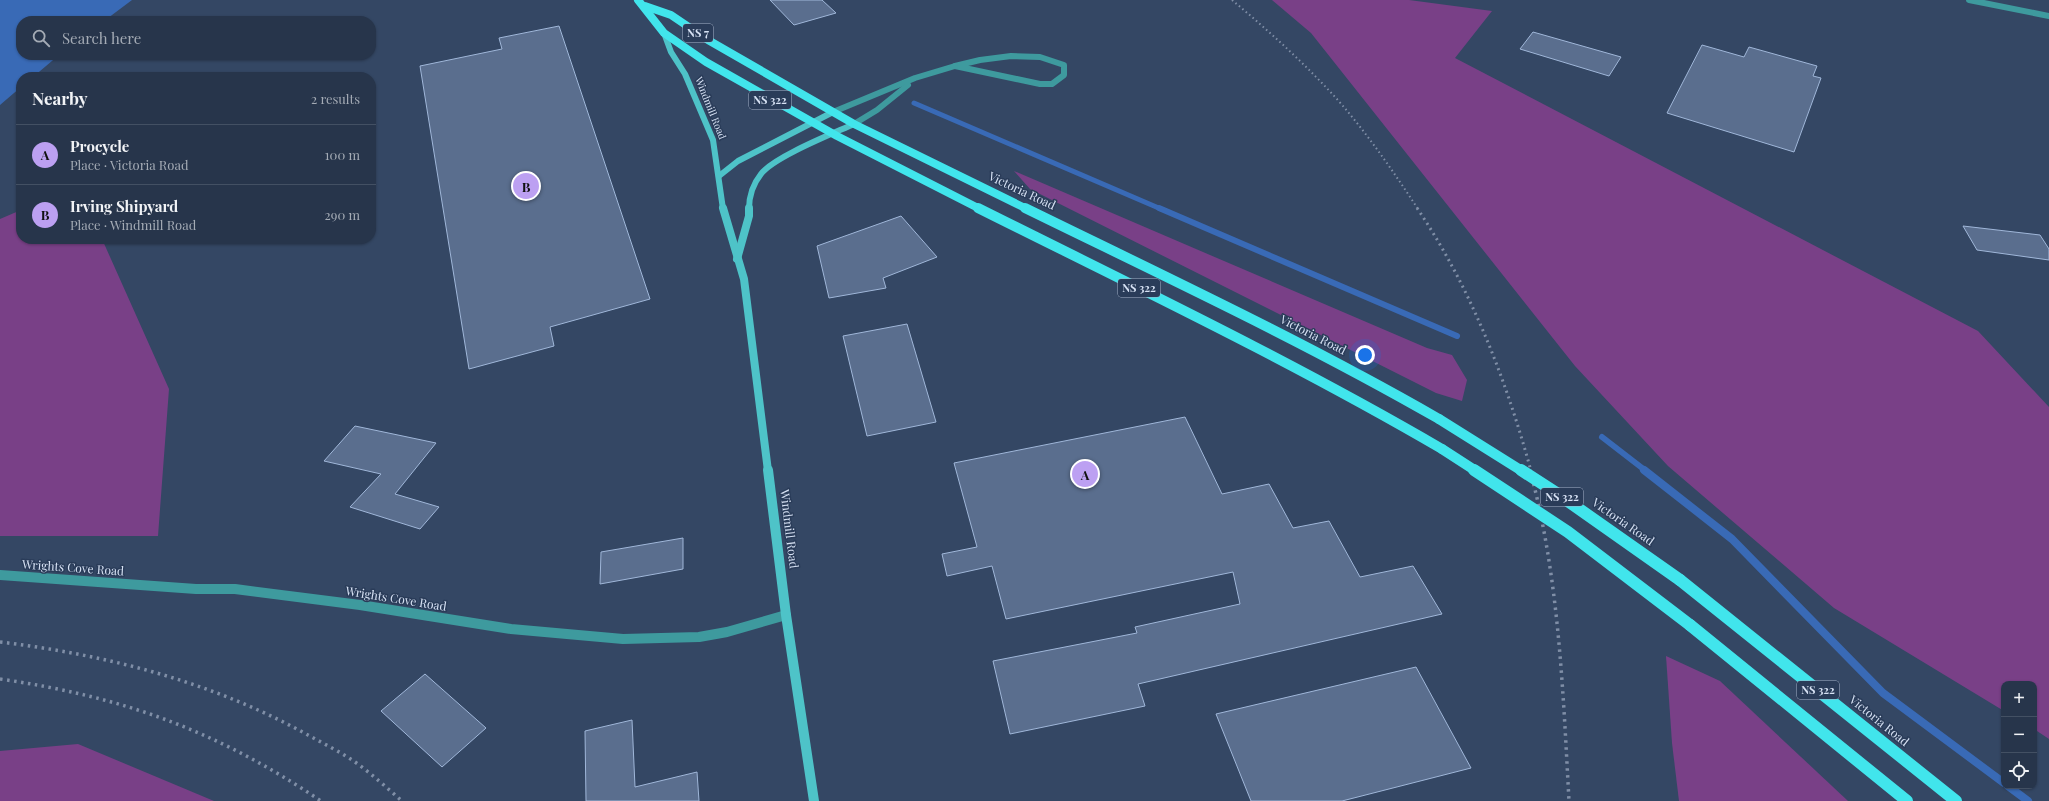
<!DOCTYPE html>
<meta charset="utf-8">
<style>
:root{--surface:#27354b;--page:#2f3d52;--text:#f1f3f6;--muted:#a4abb5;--line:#435063;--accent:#bca0f2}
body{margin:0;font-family:"Playfair Display",serif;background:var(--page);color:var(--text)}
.controls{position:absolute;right:12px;bottom:12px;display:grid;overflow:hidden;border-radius:8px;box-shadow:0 1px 3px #0004}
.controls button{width:36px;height:36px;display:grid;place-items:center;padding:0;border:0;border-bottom:1px solid var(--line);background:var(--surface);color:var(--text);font:20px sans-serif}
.you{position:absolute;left:1365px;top:355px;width:14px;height:14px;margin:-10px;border:3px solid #fff;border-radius:50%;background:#1a73e8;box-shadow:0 0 0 6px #1a73e833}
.badge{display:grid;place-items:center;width:26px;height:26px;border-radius:50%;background:var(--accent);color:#111;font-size:13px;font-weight:700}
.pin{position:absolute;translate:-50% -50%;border:2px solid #fff;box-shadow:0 1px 4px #0006}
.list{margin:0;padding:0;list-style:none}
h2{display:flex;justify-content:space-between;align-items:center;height:52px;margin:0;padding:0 16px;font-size:17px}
h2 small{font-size:13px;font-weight:400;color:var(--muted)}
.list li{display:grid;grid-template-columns:26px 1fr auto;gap:12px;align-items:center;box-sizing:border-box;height:60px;padding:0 16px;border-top:1px solid var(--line)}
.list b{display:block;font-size:15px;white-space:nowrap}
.list p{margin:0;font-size:13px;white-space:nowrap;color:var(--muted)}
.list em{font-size:13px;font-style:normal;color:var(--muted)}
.icon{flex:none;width:22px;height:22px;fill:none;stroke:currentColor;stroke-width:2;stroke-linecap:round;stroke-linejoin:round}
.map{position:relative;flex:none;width:2049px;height:801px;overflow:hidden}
.search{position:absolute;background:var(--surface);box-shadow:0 1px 3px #0004;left:16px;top:16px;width:360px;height:44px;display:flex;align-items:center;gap:10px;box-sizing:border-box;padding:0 14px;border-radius:16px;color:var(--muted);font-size:15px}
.panel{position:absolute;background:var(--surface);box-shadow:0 1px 3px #0004;left:16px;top:72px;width:360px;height:172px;border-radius:16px}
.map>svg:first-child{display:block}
.green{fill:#794087}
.water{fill:#396ab6}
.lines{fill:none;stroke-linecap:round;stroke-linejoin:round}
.stream-far2{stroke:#396ab6;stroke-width:5}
.stream-far1{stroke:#396ab6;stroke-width:6}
.stream{stroke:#396ab6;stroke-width:8}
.building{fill:#5a6e8e;stroke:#a0b7d9}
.street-far1{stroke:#3e9a9e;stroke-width:6}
.street{stroke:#3e9a9e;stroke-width:10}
.secondary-far2{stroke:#4ec3c8;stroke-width:6}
.secondary-far1{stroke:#4ec3c8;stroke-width:8}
.secondary{stroke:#4ec3c8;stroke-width:10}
.primary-far2{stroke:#41e5ec;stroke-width:8}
.primary-far1{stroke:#41e5ec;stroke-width:10}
.primary{stroke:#41e5ec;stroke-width:12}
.rail-far2{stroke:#808fa7;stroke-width:2;stroke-dasharray:1.5 3;stroke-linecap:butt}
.rail-far1{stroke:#808fa7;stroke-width:3;stroke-dasharray:2 4;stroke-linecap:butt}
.rail{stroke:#808fa7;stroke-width:3.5;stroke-dasharray:2.5 4.5;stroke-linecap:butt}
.primary-bridge-far1{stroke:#41e5ec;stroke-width:10}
.primary-bridge{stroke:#41e5ec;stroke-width:12}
.labels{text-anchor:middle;stroke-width:3;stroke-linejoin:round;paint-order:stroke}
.far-street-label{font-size:10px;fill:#d7e2f4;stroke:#2a3c59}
.shield{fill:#2a3c59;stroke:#a3b0c6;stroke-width:1}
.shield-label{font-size:11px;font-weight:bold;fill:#d7e2f4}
.street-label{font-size:12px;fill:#d7e2f4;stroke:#2a3c59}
</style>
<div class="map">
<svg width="2049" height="801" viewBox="0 0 2049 801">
<rect width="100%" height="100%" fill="#344764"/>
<!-- green -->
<g class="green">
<polygon points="1272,0 1409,0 1492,11 1455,58 1978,331 2049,407 2049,739 2034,729 2034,684 2004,684 2004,711 1834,608 1668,466 1575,366 1311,33"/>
<polygon points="1014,171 1427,348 1452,355 1467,380 1462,401 1436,393 1030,189"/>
<polygon points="21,210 21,239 102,239 169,389 158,536 0,536 0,219"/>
<polygon points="1666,656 1720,681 1848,801 1679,801 1672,743"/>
<polygon points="78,744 214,801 0,801 0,751"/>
</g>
<!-- water -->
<polygon class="water" points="0,0 132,0 104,21 21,21 21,55 59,55 33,77 21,77 21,87 0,105"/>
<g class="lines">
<!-- stream-far2 -->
<polyline class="stream-far2" points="914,103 1161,209"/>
<!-- stream-far1 -->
<g class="stream-far1">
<polyline points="1159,208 1457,336"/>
<polyline points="1602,437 1646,471"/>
</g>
<!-- stream -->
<g class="stream">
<polyline points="1644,470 1732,539 1883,693 2004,783"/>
<polyline points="2008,786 2028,801"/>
</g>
</g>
<!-- building -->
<g class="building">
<polygon points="770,0 822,0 836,13 794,25"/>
<polygon points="559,26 650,299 550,327 554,346 469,369 420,66 502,49 499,38"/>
<polygon points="1533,32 1621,57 1609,76 1520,49"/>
<polygon points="1702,45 1744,57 1749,47 1817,66 1813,76 1821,78 1794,152 1667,113"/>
<polygon points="901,216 937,257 883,278 886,288 829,298 817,246"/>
<polygon points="1963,226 2040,235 2049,249 2049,260 1977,250"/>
<polygon points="907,324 936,422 867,436 843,336"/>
<polygon points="1185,417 1222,494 1269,484 1293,528 1329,521 1360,577 1413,566 1442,614 1138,684 1145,706 1010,734 993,661 1137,633 1135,627 1240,604 1233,572 1006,619 992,566 947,576 942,554 977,547 954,463"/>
<polygon points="355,426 436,443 395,494 439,507 420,529 350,507 381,474 324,461"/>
<polygon points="683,538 683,569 600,584 601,552"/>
<polygon points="1416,667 1471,768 1342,801 1251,801 1216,714"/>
<polygon points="425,674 486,728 442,767 381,711"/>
<polygon points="632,720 635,787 697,772 699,801 586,801 585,731"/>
</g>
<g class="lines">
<!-- street-far1 -->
<g class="street-far1">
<polyline points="1969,0 2049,16"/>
<polygon points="1011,56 1040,57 1064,65 1064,75 1052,84 1040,84 955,66 980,60"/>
<polyline points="833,112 915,78 955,66"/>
<polyline points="854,124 877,110 908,85"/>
</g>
<!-- street -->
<polyline class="street" points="0,575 196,589 235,589 360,605 511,629 623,639 699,637 727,632 786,615"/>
<!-- secondary-far2 -->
<g class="secondary-far2">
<polyline points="664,33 671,52 685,74 713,140 723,209"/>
<polyline points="719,176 738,161 833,112"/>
<path d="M749 209C749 197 753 184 761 174 774 157 832 134 854 124"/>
</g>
<!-- secondary-far1 -->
<g class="secondary-far1">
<polyline points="723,208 744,279 768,471"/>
<polyline points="737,259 749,216 749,208"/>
</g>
<!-- secondary -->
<polyline class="secondary" points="768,470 786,615 814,801"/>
<!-- primary-far2 -->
<g class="primary-far2">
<polyline points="638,0 664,33 706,62 837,136 980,209"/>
<polyline points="645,6 671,15 708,40 854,124 1027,209"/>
</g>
<!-- primary-far1 -->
<g class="primary-far1">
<path d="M978 208C1134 286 1291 361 1442 449"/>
<path d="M1025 208C1164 276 1305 342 1439 419"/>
</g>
<!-- primary -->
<g class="primary">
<polyline points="1680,580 1956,801"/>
<polyline points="1690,625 1907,801"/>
</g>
<!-- rail-far2 -->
<path class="rail-far2" d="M1232 0C1269 31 1304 63 1336 98 1367 133 1393 171 1418 209"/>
<!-- rail-far1 -->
<path class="rail-far1" d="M1417 208C1471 288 1506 379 1531 471"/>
<!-- rail -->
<g class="rail">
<path d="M1530 470C1559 577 1563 691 1569 801"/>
<path d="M0 642C108 655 212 682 308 735 324 744 341 752 355 762 372 774 387 788 402 801"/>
<path d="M0 679C124 697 217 731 321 801"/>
</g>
<!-- primary-bridge-far1 -->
<g class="primary-bridge-far1">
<polyline points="1439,419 1522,471"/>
<polyline points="1442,449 1476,471"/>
</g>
<!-- primary-bridge -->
<g class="primary-bridge">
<polyline points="1474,470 1568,532 1690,625"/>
<polyline points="1521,470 1555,492 1680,580"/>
</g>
</g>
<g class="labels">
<!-- far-street labels -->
<g class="far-street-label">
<text transform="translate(711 108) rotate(68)" y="4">Windmill Road</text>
</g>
<!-- shield labels -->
<g class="shield">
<rect x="683" y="24" width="30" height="18" rx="3"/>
<rect x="749" y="91" width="42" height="18" rx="3"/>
<rect x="1118" y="279" width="42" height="18" rx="3"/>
<rect x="1541" y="488" width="42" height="18" rx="3"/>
<rect x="1797" y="681" width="42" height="18" rx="3"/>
</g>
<g class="shield-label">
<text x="698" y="37">NS 7</text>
<text x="770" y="104">NS 322</text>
<text x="1139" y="292">NS 322</text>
<text x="1562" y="501">NS 322</text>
<text x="1818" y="694">NS 322</text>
</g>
<!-- street labels -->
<g class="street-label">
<text transform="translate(1022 191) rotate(25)" y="4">Victoria Road</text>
<text transform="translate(1313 335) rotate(27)" y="4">Victoria Road</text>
<text transform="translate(1623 522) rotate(35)" y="4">Victoria Road</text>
<text transform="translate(789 529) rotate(83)" y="4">Windmill Road</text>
<text transform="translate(73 568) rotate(4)" y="4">Wrights Cove Road</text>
<text transform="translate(396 599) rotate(9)" y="4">Wrights Cove Road</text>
<text transform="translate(1879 721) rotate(39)" y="4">Victoria Road</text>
</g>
</g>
</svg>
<div class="controls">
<button>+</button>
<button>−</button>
<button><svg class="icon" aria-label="locate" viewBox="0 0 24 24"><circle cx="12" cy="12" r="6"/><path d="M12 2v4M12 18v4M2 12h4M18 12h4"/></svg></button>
</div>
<div class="you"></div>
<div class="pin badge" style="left:1085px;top:474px">A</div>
<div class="pin badge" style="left:526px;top:186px">B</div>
<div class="search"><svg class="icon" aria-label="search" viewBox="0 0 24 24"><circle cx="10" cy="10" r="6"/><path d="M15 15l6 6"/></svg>Search here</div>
<section class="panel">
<h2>Nearby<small>2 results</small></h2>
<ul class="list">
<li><span class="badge">A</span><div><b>Procycle</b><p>Place · Victoria Road</p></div><em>100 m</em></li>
<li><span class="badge">B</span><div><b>Irving Shipyard</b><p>Place · Windmill Road</p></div><em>290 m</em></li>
</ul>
</section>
</div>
